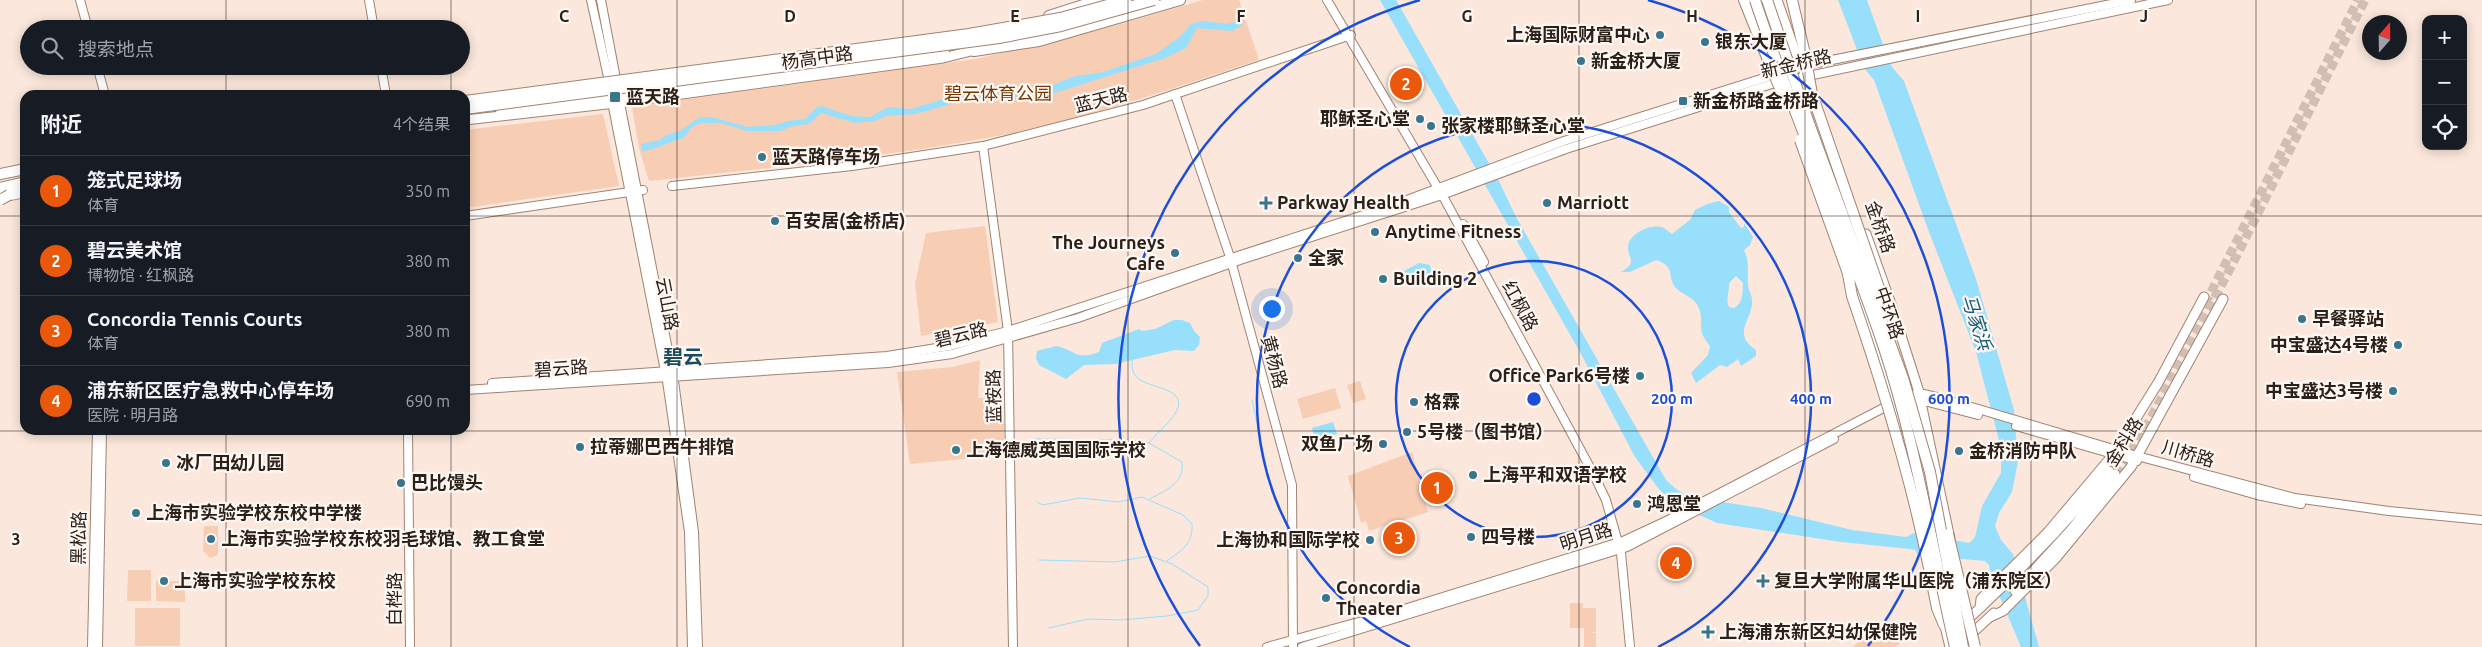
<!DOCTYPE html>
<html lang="zh">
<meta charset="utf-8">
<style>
:root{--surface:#171b24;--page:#242831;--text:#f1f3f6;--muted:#9ea1a6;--line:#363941;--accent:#ea580c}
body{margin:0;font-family:Ubuntu,"Noto Sans SC",sans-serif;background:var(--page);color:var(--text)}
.controls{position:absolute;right:15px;top:15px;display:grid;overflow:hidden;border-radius:10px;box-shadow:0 2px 12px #0003}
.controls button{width:45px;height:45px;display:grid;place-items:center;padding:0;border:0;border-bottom:1px solid var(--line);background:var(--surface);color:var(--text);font:25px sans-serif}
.compass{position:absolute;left:2362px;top:15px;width:45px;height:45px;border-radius:50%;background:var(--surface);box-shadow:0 2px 12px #0003;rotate:20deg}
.you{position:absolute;left:1271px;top:308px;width:18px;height:18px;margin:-12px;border:4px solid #fff;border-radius:50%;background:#1a73e8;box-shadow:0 0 0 8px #1a73e833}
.badge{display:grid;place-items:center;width:32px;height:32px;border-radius:50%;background:var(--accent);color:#fff;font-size:16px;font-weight:700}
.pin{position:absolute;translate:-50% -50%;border:2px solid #fff;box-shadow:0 1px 5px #0006}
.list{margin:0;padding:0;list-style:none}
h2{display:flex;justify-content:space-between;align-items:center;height:65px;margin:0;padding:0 20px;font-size:21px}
h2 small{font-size:16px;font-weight:400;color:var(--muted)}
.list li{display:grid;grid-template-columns:32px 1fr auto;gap:15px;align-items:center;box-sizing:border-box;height:70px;padding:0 20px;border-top:1px solid var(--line)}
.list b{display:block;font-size:19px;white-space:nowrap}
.list p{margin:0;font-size:16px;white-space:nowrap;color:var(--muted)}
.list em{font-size:16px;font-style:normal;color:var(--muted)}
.icon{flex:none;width:28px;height:28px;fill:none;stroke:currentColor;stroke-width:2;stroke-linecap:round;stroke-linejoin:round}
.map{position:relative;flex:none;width:2482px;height:647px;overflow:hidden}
.search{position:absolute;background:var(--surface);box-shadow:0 2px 12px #0003;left:20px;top:20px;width:450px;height:55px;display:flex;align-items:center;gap:12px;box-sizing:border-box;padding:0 18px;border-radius:28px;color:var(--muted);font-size:19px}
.panel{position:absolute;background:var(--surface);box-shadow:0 2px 12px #0003;left:20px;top:90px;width:450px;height:345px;border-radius:15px}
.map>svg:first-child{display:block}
.green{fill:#f7cdb4}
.water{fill:#98dffc;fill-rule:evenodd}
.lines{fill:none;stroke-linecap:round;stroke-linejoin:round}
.stream{stroke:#98dffc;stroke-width:1}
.primary-tunnel{stroke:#d2bfb4;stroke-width:9;stroke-dasharray:9 4.5;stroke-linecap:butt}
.secondary-casing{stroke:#a18371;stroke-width:10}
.primary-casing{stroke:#a18371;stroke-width:11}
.highway-casing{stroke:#a18371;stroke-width:12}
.secondary{stroke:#fff;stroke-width:8}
.primary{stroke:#fff;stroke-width:9}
.highway{stroke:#fff;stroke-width:10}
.highway-bridge-casing{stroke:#a18371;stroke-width:12;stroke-linecap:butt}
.highway-bridge{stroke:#fff;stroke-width:10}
.grid{fill:none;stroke:#2c2119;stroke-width:1;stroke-opacity:0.55}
.ring{fill:none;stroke:#1d4ed8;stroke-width:2.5}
.poi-dot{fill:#39768d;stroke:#fef7f3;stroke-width:2}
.labels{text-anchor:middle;stroke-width:4.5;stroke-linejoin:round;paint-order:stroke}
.poi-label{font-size:18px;font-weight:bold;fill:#2c2119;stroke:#fef7f3;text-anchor:start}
.street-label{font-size:18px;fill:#2c2119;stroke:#fef7f3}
.park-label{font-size:18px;fill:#773800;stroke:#fef7f3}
.water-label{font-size:19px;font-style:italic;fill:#145f78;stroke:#fef7f3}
.quarter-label{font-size:20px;font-weight:bold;fill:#1c4d5f;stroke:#fef7f3}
.grid-label{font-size:16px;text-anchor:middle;font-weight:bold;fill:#2c2119;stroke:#fef7f3;stroke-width:4.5;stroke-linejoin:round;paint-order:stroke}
.centre{fill:#1d4ed8;stroke:#fef7f3;stroke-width:2.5}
.ring-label{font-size:15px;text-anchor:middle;font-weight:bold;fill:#1d4ed8;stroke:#fef7f3;stroke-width:4.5;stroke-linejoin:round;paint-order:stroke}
</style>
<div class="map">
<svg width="2482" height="647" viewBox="0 0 2482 647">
<rect width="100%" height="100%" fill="#fbe7db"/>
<!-- green -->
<g class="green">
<path d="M1203 0H1239L1259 60C1173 88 1087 119 997 136 882 158 765 168 649 181L639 148 632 107 976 59 1121 24Z"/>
<polygon points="603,114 619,186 465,208 465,130"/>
<polygon points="985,226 998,322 921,336 915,284 926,233"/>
<polygon points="980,360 978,398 1003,397 1005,455 910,464 897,372 953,367"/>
<polygon points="1360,381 1366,399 1353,403 1347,385"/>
<polygon points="1335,388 1341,408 1303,419 1297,399"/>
<polygon points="1412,452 1428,512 1369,531 1366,521 1361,523 1348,476"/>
<polygon points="1440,474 1447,497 1435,501 1427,478"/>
<polygon points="1406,522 1414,547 1392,553 1385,529"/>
<polygon points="204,526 218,526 218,555 210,558 203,551"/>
<polygon points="128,570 151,570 151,601 127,601"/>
<polygon points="156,581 185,581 185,602 156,601"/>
<polygon points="1570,603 1583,603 1583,608 1596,608 1596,632 1588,633 1596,633 1596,647 1584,647 1584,628 1570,628"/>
<rect x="135" y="608" width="45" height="38"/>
<polygon points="1878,622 1900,643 1896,647 1853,647"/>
</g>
<!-- water -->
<g class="water">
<polygon points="1380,0 1396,0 1499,181 1516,217 1666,480 1676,489 1690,497 1761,508 1852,530 1906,537 1914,533 1969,543 1975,537 1982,506 2001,473 2001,448 1976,352 1929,232 1874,80 1864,68 1838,0 1867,0 1886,53 1892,67 1904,81 1976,279 2014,410 2018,461 2012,492 1999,513 1995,526 2001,540 2013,554 2039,647 2021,647 1991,576 1989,565 1985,561 1918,555 1915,550 1910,549 1841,542 1717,523 1673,503 1658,488 1635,457 1580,352"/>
<path d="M1202 21 1227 24 1238 21 1243 25 1232 31 1197 28 1186 48 1165 58 1045 96 1009 100H965L916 114 886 116 875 121 855 123 821 113 809 124 793 126 780 131H747L721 123H700L691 128 684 138C669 141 657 150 642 151L641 144 660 140 666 135 680 131 700 117H711L748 127 775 125 788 121 805 119 816 108 821 106 852 116 870 117 888 107 911 109 953 96 1042 90 1072 77 1103 72 1156 54 1181 36 1191 24Z"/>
<path d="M1719 201 1729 207V212L1741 228 1744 227V223L1753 237 1750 245 1744 250C1750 262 1747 272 1748 285 1748 290 1752 295 1752 300 1754 319 1730 333 1756 350V356L1741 366 1738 359 1727 367 1720 365 1696 383 1691 373 1708 355 1710 346C1694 327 1706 323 1698 306 1694 298 1684 295 1677 289 1666 278 1677 267 1656 260L1630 272H1621C1624 270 1628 268 1630 265 1633 259 1628 254 1628 249 1627 234 1649 224 1662 227 1665 228 1669 232 1672 234L1690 220 1695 210 1707 204ZM1736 276 1743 283C1742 292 1744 303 1734 308L1729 307C1725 298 1730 291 1729 283Z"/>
<polygon points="1419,263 1430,265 1431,271 1428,276 1415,280 1402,276 1404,271"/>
<path d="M1174 320H1182L1190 323 1194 331 1200 337 1199 345 1194 351 1175 350 1115 364 1084 365 1066 379 1039 365 1036 358 1037 351 1056 346C1077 350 1074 361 1099 352L1102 343 1139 329 1142 331 1155 329Z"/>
<polygon points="1333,422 1337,434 1315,440 1312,428"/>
</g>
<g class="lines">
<!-- stream -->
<g class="stream">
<path d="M1132 360C1132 365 1132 371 1135 375 1143 389 1188 386 1177 410 1171 423 1158 431 1149 443"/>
<polyline points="1252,400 1272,493"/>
<path d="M1034 439 1131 440 1149 443 1182 462C1185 483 1166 490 1150 499"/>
<path d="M1037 502 1043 505 1080 498 1118 502 1142 497 1183 515 1192 524C1193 544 1182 550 1167 561"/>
<polyline points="1039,560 1115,562 1150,556 1172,564 1208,587 1208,596 1198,610 1167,616 1120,620 1088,619 1049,628"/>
</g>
<!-- primary-tunnel -->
<g class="primary-tunnel">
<polyline points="2205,304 2358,0"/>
<polyline points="2109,471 2143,421"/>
<polyline points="2115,474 2146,427 2230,269 2365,0"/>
</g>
<!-- secondary casing -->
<g class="secondary-casing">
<g id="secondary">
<polyline points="80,0 88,29"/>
<polyline points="369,0 374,29"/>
<polyline points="591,0 610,86"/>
<polyline points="601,0 617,84"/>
<polyline points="1327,0 1445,200 1593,473 1606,500 1621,553 1630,647"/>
<polyline points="97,66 105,95"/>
<polyline points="381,66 386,95"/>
<polyline points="1175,94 1230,257 1292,485 1293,647"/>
<polyline points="611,97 667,381 689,532 692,647"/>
<polyline points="619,98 674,381 694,532 698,647"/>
<polyline points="983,146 1008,331 1013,647"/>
<polyline points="672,186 852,166 983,146 1143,105 1351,35"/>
<polyline points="465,216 643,190"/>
<polyline points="1463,224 1484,262"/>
<polyline points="492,383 887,356 949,346 1008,331 1391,206 1564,141 1802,66 2131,0"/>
<polyline points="465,390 888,363 952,354 1078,318 1240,260 1439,196 1566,149 1775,83 2168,0"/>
<polyline points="1903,398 1919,393 1941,398 2137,456 2295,498 2389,511 2482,520"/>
<polyline points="1917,402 1928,402 1978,415"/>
<polyline points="2016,426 2137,461"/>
<polyline points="408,430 410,647"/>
<polyline points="2194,477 2257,495 2301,504"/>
<polyline points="92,647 97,430"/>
<polyline points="98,647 102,430"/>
<polyline points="1267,647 1388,614 1623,541 1668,520 1891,404"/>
<polyline points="1302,647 1627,547 1834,439"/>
</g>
</g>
<!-- primary casing -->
<g class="primary-casing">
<g id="primary">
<polyline points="1777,0 1797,57 1807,77"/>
<polyline points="1021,39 1050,34"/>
<polyline points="500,109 619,95 945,49"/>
<polyline points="465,120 624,102 943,58 979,49"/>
<polyline points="1866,234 1891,304 1918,389 1950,539"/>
<polyline points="1851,271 1905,447"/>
<polyline points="2015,591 2071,530 2115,474"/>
<polyline points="1980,608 1981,599 2048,532 2113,455 2158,383 2204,297"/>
<polyline points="1990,617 2003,611 2056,558 2131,467 2223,299"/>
<polyline points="1943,618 1950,647"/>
<path d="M1965 622C2017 574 2065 525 2109 471"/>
<polyline points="1957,647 1994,613"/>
</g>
</g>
<!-- highway casing -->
<g class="highway-casing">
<g id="highway">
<polyline points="1744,0 1768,60"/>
<polyline points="1792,0 1805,54"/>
<polyline points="1049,16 1099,0"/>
<polyline points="974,51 1039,41 1180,0"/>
<polyline points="0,174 25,169"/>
<polyline points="0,188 25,182"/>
<polyline points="1,197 25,192"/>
<polyline points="1929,568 1937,608 1944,625"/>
</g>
</g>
<!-- secondary -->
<use href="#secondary" class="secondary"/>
<!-- primary -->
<use href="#primary" class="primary"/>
<!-- highway -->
<use href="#highway" class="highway"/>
<!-- highway-bridge casing -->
<g class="highway-bridge-casing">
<g id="highway-bridge">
<path d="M1755 0C1794 118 1845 231 1884 348 1916 445 1932 548 1955 647"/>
<polyline points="1767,0 1810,126 1903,378 1930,472 1963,647"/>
<polyline points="1805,54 1812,94 1887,311"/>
<polyline points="1768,60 1784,98"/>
<polyline points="465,101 969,34 1060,18 1126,0"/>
<polyline points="465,109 999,38 1061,26 1154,0"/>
<polyline points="1800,140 1850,279"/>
<polyline points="0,200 9,195"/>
<path d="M1848 274 1852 296C1883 386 1910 474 1929 568"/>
<polyline points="1948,534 1975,647"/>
</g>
</g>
<!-- highway-bridge -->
<use href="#highway-bridge" class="highway-bridge"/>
</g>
<!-- grid -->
<path class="grid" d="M226 0V29M451 0V29M677 0V647M903 0V647M1128 0V647M1354 0V647M1579 0V647M1805 0V647M2031 0V647M2256 0V647M226 66V95M451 66V95M0 216H25M465 216H2482M226 430V647M451 430V647M0 431H2482"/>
<!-- distance rings -->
<g class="ring">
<circle cx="1534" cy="399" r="138"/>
<path d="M1410 647A277 277 0 1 1 1658 647"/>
<path d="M1200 646A415 415 0 0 1 1420 0M1648 0A415 415 0 0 1 1868 646"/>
</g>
<!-- markers -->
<g class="poi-dot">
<circle cx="1660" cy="35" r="5"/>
<circle cx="1705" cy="42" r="5"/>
<circle cx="1581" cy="61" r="5"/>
<rect x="609" y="91" width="12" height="12" rx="2.5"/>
<rect x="1678" y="96" width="10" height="10" rx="2.5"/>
<circle cx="1420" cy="119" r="5"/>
<circle cx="1431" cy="126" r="5"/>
<circle cx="762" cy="157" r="5"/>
<path d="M1263.5 195.5h5v5h5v5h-5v5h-5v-5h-5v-5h5z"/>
<circle cx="1547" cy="203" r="5"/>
<circle cx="775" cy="221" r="5"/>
<circle cx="1375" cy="232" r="5"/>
<circle cx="1175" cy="253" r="5"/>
<circle cx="1298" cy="258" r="5"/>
<circle cx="1383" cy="279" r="5"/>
<circle cx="2302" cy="319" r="5"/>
<circle cx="2398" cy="345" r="5"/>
<circle cx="1640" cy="376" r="5"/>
<circle cx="2393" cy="391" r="5"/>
<circle cx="1414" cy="402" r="5"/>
<circle cx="1407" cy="432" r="5"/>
<circle cx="1383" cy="444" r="5"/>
<circle cx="580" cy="447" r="5"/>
<circle cx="956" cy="450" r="5"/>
<circle cx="1959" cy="451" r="5"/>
<circle cx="166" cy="463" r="5"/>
<circle cx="1473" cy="475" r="5"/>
<circle cx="401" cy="483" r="5"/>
<circle cx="1637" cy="504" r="5"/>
<circle cx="136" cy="513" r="5"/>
<circle cx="1471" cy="537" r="5"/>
<circle cx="211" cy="539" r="5"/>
<circle cx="1370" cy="540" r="5"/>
<circle cx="164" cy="581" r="5"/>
<path d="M1760.5 573.5h5v5h5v5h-5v5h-5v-5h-5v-5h5z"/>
<circle cx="1326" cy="598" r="5"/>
<path d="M1705.5 624.5h5v5h5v5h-5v5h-5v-5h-5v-5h5z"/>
</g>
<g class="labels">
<!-- poi labels -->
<g class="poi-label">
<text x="1650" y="41" text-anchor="end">上海国际财富中心</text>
<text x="1715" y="48">银东大厦</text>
<text x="1591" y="67">新金桥大厦</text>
<text x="626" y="103">蓝天路</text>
<text x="1693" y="107">新金桥路金桥路</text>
<text x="1410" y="125" text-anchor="end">耶稣圣心堂</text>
<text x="1441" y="132">张家楼耶稣圣心堂</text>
<text x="772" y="163">蓝天路停车场</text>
<text x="1277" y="209">Parkway Health</text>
<text x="1557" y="209">Marriott</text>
<text x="785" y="227">百安居(金桥店)</text>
<text x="1385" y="238">Anytime Fitness</text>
<text x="1165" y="249" text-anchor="end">The Journeys<tspan x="1165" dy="21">Cafe</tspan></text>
<text x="1308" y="264">全家</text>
<text x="1393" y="285">Building 2</text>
<text x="2312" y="325">早餐驿站</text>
<text x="2388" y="351" text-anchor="end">中宝盛达4号楼</text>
<text x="1630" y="382" text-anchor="end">Office Park6号楼</text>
<text x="2383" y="397" text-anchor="end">中宝盛达3号楼</text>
<text x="1424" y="408">格霖</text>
<text x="1417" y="438">5号楼（图书馆）</text>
<text x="1373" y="450" text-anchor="end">双鱼广场</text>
<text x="590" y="453">拉蒂娜巴西牛排馆</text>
<text x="966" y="456">上海德威英国国际学校</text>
<text x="1969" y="457">金桥消防中队</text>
<text x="176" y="469">冰厂田幼儿园</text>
<text x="1483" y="481">上海平和双语学校</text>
<text x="411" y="489">巴比馒头</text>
<text x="1647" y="510">鸿恩堂</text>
<text x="146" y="519">上海市实验学校东校中学楼</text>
<text x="1481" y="543">四号楼</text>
<text x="221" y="545">上海市实验学校东校羽毛球馆、教工食堂</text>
<text x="1360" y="546" text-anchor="end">上海协和国际学校</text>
<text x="174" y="587">上海市实验学校东校</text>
<text x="1774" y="587">复旦大学附属华山医院（浦东院区）</text>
<text x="1336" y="594">Concordia<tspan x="1336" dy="21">Theater</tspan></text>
<text x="1719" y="638">上海浦东新区妇幼保健院</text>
</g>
<!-- street labels -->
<g class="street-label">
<text transform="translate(817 58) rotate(-8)" y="6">杨高中路</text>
<text transform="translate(1796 64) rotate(-13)" y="6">新金桥路</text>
<text transform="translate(1101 100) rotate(-14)" y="6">蓝天路</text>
<text transform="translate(1880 227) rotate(70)" y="6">金桥路</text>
<text transform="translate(667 304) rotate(79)" y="6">云山路</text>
<text transform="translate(1520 306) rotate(61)" y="6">红枫路</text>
<text transform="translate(1889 313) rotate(71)" y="6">中环路</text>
<text transform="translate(961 335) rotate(-13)" y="6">碧云路</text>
<text transform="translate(1274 362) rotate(75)" y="6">黄杨路</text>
<text transform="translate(561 369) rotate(-4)" y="6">碧云路</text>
<text transform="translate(994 396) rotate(-91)" y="6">蓝桉路</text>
<text transform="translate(2124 442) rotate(-58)" y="6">金科路</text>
<text transform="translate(2188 454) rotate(16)" y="6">川桥路</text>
<text transform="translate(1586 537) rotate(-18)" y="6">明月路</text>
<text transform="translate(79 538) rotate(-89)" y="6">黑松路</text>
<text transform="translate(395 599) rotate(-90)" y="6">白桦路</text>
</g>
<!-- park labels -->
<g class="park-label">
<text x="998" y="100">碧云体育公园</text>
</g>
<!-- water labels -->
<g class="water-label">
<text transform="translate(1977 322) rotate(72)" y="7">马家浜</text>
</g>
<!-- quarter labels -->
<g class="quarter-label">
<text x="683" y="364">碧云</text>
</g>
</g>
<g class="grid-label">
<text x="564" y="22">C</text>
<text x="790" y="22">D</text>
<text x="1015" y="22">E</text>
<text x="1241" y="22">F</text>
<text x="1467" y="22">G</text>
<text x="1692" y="22">H</text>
<text x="1918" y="22">I</text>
<text x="2144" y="22">J</text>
<text x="16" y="545">3</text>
</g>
<circle cx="1534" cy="399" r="8" class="centre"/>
<g class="ring-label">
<text x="1672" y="404">200 m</text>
<text x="1811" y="404">400 m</text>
<text x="1949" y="404">600 m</text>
</g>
</svg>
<div class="controls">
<button>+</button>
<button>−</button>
<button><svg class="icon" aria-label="locate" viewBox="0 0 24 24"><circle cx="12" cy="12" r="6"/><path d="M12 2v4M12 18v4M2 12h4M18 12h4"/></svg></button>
</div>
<svg class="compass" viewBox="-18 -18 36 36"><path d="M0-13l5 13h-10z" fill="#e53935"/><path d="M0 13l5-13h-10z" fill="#9ea1a6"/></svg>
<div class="you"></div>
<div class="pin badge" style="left:1437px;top:488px">1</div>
<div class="pin badge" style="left:1406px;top:84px">2</div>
<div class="pin badge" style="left:1399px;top:538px">3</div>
<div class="pin badge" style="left:1676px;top:563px">4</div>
<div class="search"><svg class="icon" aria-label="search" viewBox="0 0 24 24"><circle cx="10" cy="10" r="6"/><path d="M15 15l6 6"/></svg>搜索地点</div>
<section class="panel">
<h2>附近<small>4个结果</small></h2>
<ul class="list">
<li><span class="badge">1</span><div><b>笼式足球场</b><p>体育</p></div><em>350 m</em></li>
<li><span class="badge">2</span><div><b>碧云美术馆</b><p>博物馆 · 红枫路</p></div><em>380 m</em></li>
<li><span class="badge">3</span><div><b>Concordia Tennis Courts</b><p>体育</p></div><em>380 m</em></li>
<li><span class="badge">4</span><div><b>浦东新区医疗急救中心停车场</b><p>医院 · 明月路</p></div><em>690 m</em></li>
</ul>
</section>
</div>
